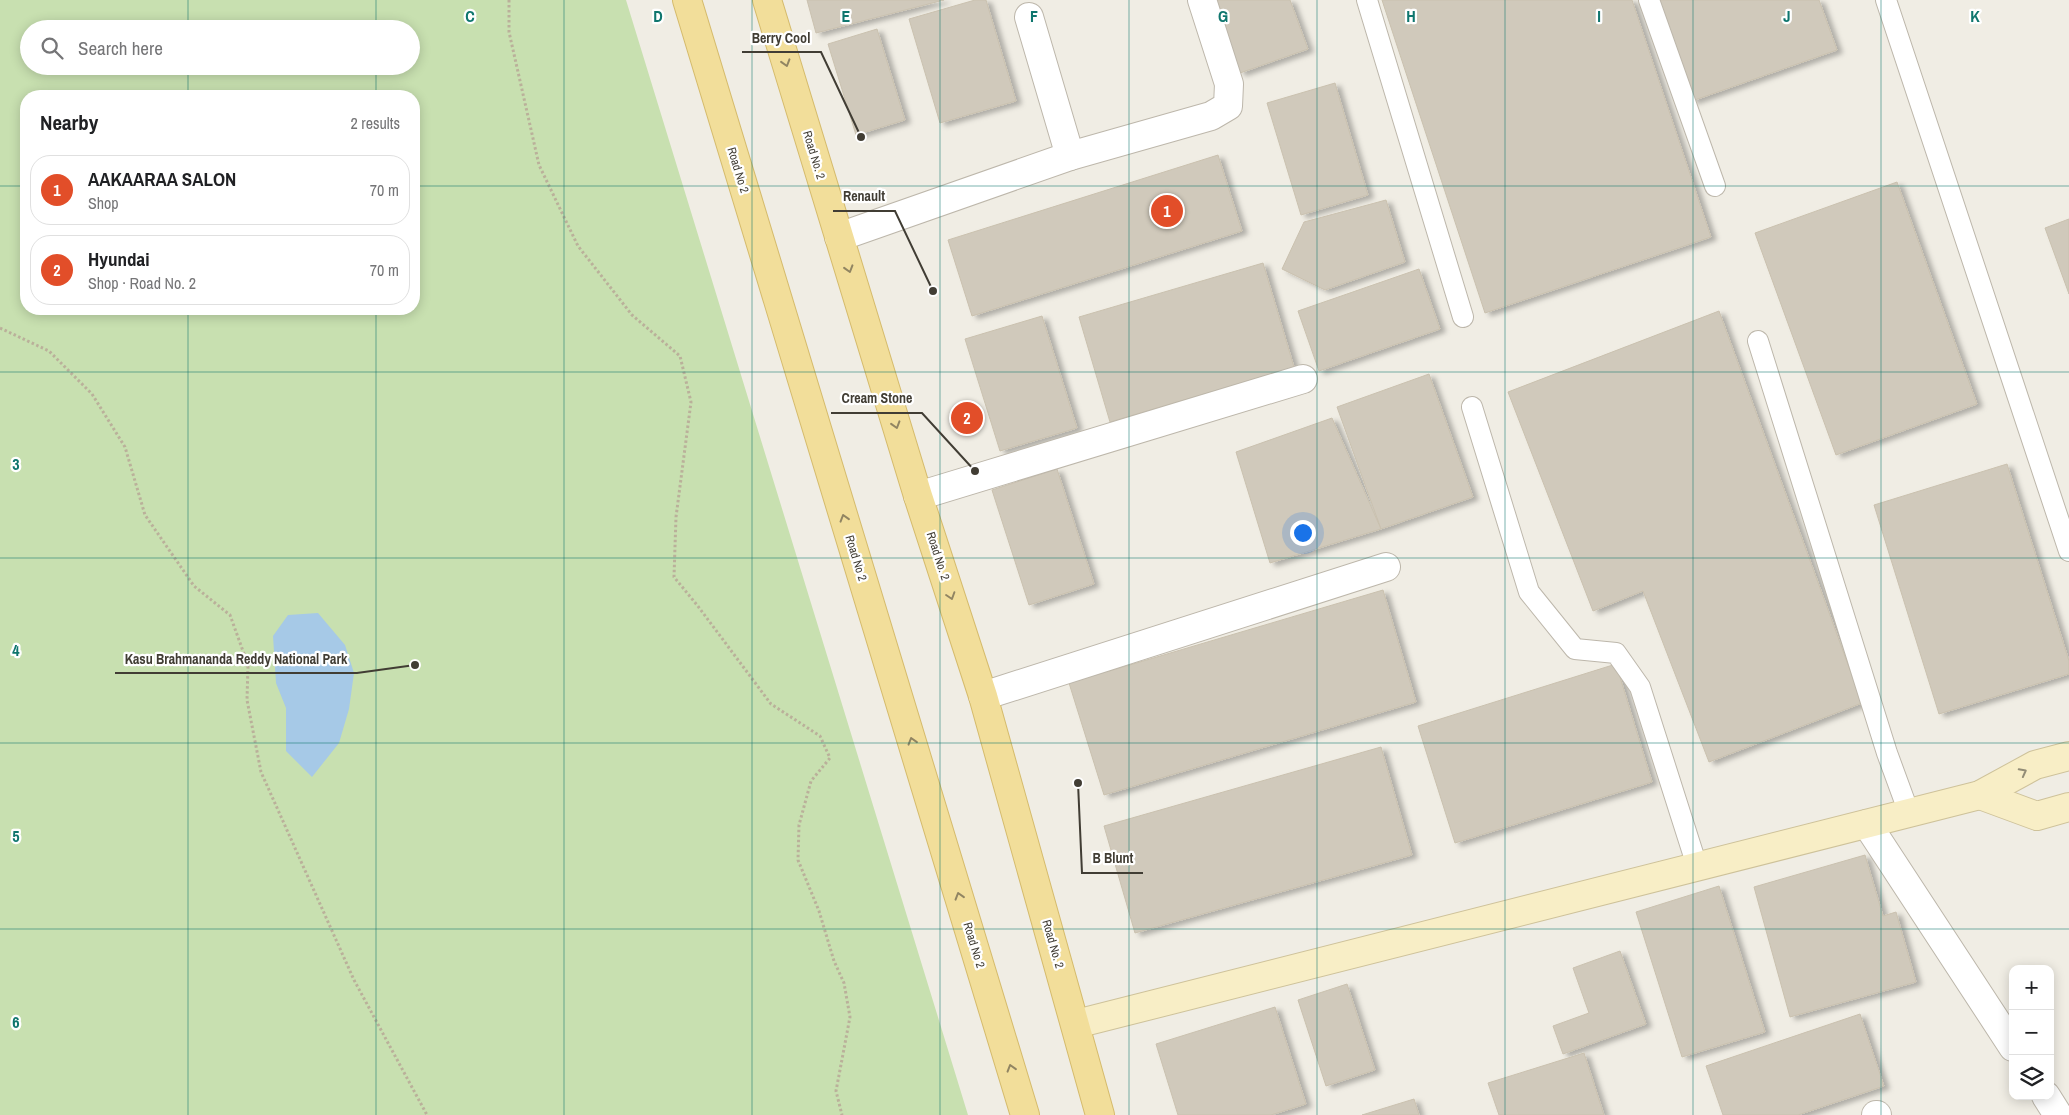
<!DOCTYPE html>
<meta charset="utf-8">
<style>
:root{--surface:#fff;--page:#f2f2f2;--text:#202124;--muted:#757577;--line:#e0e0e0;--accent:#e24e29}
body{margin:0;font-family:"Archivo Narrow",sans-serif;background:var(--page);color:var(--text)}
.controls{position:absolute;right:15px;bottom:15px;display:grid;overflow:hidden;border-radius:10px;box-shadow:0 2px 12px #0003}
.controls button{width:45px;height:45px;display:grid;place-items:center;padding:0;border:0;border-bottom:1px solid var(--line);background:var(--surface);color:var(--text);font:25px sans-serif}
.you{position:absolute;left:1302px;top:532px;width:18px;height:18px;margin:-12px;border:4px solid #fff;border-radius:50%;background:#1a73e8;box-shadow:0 0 0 8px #1a73e833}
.badge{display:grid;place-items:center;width:32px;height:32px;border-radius:50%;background:var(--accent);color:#fff;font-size:16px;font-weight:700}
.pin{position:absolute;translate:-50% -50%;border:2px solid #fff;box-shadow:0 1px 5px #0006}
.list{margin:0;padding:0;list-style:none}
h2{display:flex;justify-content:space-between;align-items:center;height:65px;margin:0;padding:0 20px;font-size:21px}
h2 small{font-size:16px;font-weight:400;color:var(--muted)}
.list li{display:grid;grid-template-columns:32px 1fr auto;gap:15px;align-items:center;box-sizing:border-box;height:70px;margin:0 10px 10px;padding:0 10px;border:1px solid var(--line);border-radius:20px}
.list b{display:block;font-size:19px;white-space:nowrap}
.list p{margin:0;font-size:16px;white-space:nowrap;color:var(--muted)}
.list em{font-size:16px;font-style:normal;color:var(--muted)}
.icon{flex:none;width:28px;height:28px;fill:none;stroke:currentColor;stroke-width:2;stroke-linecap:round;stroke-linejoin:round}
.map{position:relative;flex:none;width:2069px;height:1115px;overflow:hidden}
.search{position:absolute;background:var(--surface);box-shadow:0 2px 12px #0003;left:20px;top:20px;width:400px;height:55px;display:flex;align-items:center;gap:12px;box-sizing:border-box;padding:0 18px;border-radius:28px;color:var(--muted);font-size:19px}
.panel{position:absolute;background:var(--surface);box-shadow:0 2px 12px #0003;left:20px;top:90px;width:400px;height:225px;border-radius:20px}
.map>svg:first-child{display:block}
.green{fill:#c8e0b0;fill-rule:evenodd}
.water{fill:#a6c9e7}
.building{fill:#d0c9bb;stroke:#cac1af;filter:url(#shadow)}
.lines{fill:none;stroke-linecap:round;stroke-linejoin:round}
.service-casing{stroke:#bdb7ab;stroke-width:22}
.minor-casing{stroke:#bdb7ab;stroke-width:30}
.secondary-casing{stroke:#cec29a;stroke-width:30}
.primary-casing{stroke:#d5bb6c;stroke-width:30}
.path{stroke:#bab09a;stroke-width:3;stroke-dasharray:2.5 2.5;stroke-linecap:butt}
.service{stroke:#fff;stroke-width:20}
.minor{stroke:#fff;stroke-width:28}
.secondary{stroke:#f8eec6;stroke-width:28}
.primary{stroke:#f2de9a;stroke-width:28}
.oneway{stroke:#918562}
.oneway2{stroke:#938d76}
.grid{fill:none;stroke:#0f766e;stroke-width:1;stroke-opacity:0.55}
.labels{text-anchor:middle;stroke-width:4.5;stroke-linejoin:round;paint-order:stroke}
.street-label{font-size:12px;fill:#413d34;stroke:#fff}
.grid-label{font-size:16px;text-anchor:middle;font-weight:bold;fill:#0f766e;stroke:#fff;stroke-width:4.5;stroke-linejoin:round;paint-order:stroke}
.leader{fill:none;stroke:#413d34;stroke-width:2}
.callout-dot{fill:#413d34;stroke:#fff;stroke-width:2}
.callout-label{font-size:14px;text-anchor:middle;font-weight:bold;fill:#413d34;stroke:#fff;stroke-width:4.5;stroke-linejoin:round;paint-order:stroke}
</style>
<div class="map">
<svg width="2069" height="1115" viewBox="0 0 2069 1115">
<defs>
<filter id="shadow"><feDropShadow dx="5.5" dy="3" stdDeviation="2.5" flood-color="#0004"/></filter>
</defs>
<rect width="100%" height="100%" fill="#f0ede4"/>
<!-- green -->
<path class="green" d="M0 0H626L968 1115H0ZM29 29H411V66H29ZM26 96H414V309H26Z"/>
<!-- water -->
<polygon class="water" points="318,613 345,645 354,673 349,709 339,743 312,777 286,751 286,708 276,683 273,636 288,615"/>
<!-- building -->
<g class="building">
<polygon points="807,0 944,0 816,33"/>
<polygon points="975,0 986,0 1016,101 940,123 909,19"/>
<polygon points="1213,0 1290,0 1308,49 1240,73"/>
<polygon points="1382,0 1632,0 1711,237 1485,313"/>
<polygon points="1656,0 1819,0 1837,50 1692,101"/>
<polygon points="877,29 905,120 856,135 828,44"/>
<polygon points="1335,83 1368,195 1301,215 1267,103"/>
<polygon points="1218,155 1242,231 972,316 948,240"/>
<polygon points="1897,182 1977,404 1836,455 1755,233"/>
<polygon points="1386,200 1405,262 1325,290 1282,269 1304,222"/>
<polygon points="2069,219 2069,294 2045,228"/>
<polygon points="1263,263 1294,367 1110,422 1079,317"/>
<polygon points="1419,269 1440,329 1319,371 1298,311"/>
<polygon points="1719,311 1862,703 1709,762 1643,591 1593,611 1508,392"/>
<polygon points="1042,316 1077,428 1000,451 965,339"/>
<polygon points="1429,374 1473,497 1381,529 1337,407"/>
<polygon points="1332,418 1381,529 1270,563 1236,452"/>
<polygon points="2007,464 2069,661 2069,674 1939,714 1874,505"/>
<polygon points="1057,469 1094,584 1029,605 992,490"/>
<polygon points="1383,590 1416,702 1104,795 1069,683"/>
<polygon points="1616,664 1652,782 1455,843 1418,726"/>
<polygon points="1381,747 1412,855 1135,933 1104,826"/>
<polygon points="1865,855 1883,916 1896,912 1916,982 1790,1017 1754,887"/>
<polygon points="1719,886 1765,1032 1682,1057 1636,912"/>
<polygon points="1620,951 1646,1024 1563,1054 1553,1026 1589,1013 1573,968"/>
<polygon points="1347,984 1375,1070 1326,1086 1298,1000"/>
<polygon points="1275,1007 1306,1104 1271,1115 1178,1115 1156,1044"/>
<polygon points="1860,1014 1884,1086 1798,1115 1723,1115 1706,1066"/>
<polygon points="1584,1053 1604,1115 1499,1115 1488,1083"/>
<polygon points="1414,1099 1419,1115 1362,1115"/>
</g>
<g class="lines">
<!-- service casing -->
<g class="service-casing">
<g id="service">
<polyline points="1367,0 1463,317"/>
<polyline points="1649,0 1715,186"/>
<polyline points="1886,0 2069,551"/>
<polyline points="1758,341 1887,753 1909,813"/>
<polyline points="1472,407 1529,592 1575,649 1616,653 1640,687 1697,866"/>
</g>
</g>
<!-- minor casing -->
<g class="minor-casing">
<g id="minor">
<polyline points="1029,17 1070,156"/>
<polyline points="839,237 1070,156 1211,116 1228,106 1229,84 1202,0"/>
<polyline points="918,496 1303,379"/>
<polyline points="983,696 1386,567"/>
<polyline points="1867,824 2013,1047"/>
<polyline points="2046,1096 2058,1115"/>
<polyline points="1876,1115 1877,1115"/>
</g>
</g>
<!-- secondary casing -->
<g class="secondary-casing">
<g id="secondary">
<polyline points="1980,795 2037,816 2069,807"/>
<polyline points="1076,1024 1980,795 2035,765 2069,756"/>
</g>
</g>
<!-- primary casing -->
<g class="primary-casing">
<g id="primary">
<polyline points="687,0 1025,1115"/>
<polyline points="767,0 918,496 983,696 1100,1115"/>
</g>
</g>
<!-- path -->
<g class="path">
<polyline points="509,0 509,32 539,165 578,246 632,315 680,356 691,402 676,517 674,577 697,605 771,704 820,736 830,758 811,781 799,825 798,860 819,911 834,961 844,983 850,1017 836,1091 842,1115"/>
<polyline points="0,328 49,351 92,394 125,447 145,515 194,586 230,615 248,665 247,700 261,772 354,980 427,1115"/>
</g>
<!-- service -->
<use href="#service" class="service"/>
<!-- minor -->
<use href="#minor" class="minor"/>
<!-- secondary -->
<use href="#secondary" class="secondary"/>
<!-- primary -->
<use href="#primary" class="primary"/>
</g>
<!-- one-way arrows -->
<defs><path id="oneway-chevron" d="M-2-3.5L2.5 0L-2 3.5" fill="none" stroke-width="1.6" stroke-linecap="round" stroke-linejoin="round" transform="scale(1.25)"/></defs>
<g class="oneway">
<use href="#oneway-chevron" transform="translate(786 63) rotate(73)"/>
<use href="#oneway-chevron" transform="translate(849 269) rotate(73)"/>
<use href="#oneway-chevron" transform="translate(896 425) rotate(73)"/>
<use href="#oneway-chevron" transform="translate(844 518) rotate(-107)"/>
<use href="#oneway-chevron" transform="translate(951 596) rotate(72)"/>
<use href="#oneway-chevron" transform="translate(912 741) rotate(-107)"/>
<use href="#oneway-chevron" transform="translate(959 896) rotate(-107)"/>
<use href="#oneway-chevron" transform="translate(1011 1068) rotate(-107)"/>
</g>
<use class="oneway2" href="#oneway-chevron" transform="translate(2023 772) rotate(-28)"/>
<!-- grid -->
<path class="grid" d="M188 0V29M376 0V29M564 0V1115M752 0V1115M940 0V1115M1129 0V1115M1317 0V1115M1505 0V1115M1693 0V1115M1881 0V1115M188 66V96M376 66V96M0 186H26M414 186H2069M188 309V1115M376 309V1115M0 372H2069M0 558H2069M0 743H2069M0 929H2069"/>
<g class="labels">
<!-- street labels -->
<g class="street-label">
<text transform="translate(814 155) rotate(73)" y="4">Road No. 2</text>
<text transform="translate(738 170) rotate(73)" y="4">Road No 2</text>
<text transform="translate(938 556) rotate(72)" y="4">Road No. 2</text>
<text transform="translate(856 558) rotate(73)" y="4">Road No 2</text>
<text transform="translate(1053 944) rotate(74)" y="4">Road No. 2</text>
<text transform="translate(974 945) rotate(73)" y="4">Road No 2</text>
</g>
</g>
<g class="grid-label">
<text x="470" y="22">C</text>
<text x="658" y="22">D</text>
<text x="846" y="22">E</text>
<text x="1034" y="22">F</text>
<text x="1223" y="22">G</text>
<text x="1411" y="22">H</text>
<text x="1599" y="22">I</text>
<text x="1787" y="22">J</text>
<text x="1975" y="22">K</text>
<text x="16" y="470">3</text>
<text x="16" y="656">4</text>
<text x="16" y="842">5</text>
<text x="16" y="1028">6</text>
</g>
<!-- callouts -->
<path class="leader" d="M861 137L821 52H742M933 291L895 211H833M975 471L922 413H831M415 665L357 673H115M1078 783L1082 873H1143"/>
<g class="callout-dot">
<circle cx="861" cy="137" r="5"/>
<circle cx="933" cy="291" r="5"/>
<circle cx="975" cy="471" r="5"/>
<circle cx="415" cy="665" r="5"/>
<circle cx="1078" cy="783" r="5"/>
</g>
<g class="callout-label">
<text x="781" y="43">Berry Cool</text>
<text x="864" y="201">Renault</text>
<text x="877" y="403">Cream Stone</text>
<text x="236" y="664">Kasu Brahmananda Reddy National Park</text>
<text x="1113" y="863">B Blunt</text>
</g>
</svg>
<div class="controls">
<button>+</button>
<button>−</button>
<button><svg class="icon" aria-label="layers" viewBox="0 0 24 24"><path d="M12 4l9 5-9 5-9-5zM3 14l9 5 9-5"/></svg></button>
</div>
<div class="you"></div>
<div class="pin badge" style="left:1167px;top:211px">1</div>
<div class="pin badge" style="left:967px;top:418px">2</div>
<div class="search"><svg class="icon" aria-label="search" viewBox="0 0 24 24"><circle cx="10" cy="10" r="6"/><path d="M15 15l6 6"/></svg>Search here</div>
<section class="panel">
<h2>Nearby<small>2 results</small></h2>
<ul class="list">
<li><span class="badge">1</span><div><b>AAKAARAA SALON</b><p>Shop</p></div><em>70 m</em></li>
<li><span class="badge">2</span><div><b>Hyundai</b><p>Shop · Road No. 2</p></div><em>70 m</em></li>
</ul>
</section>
</div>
